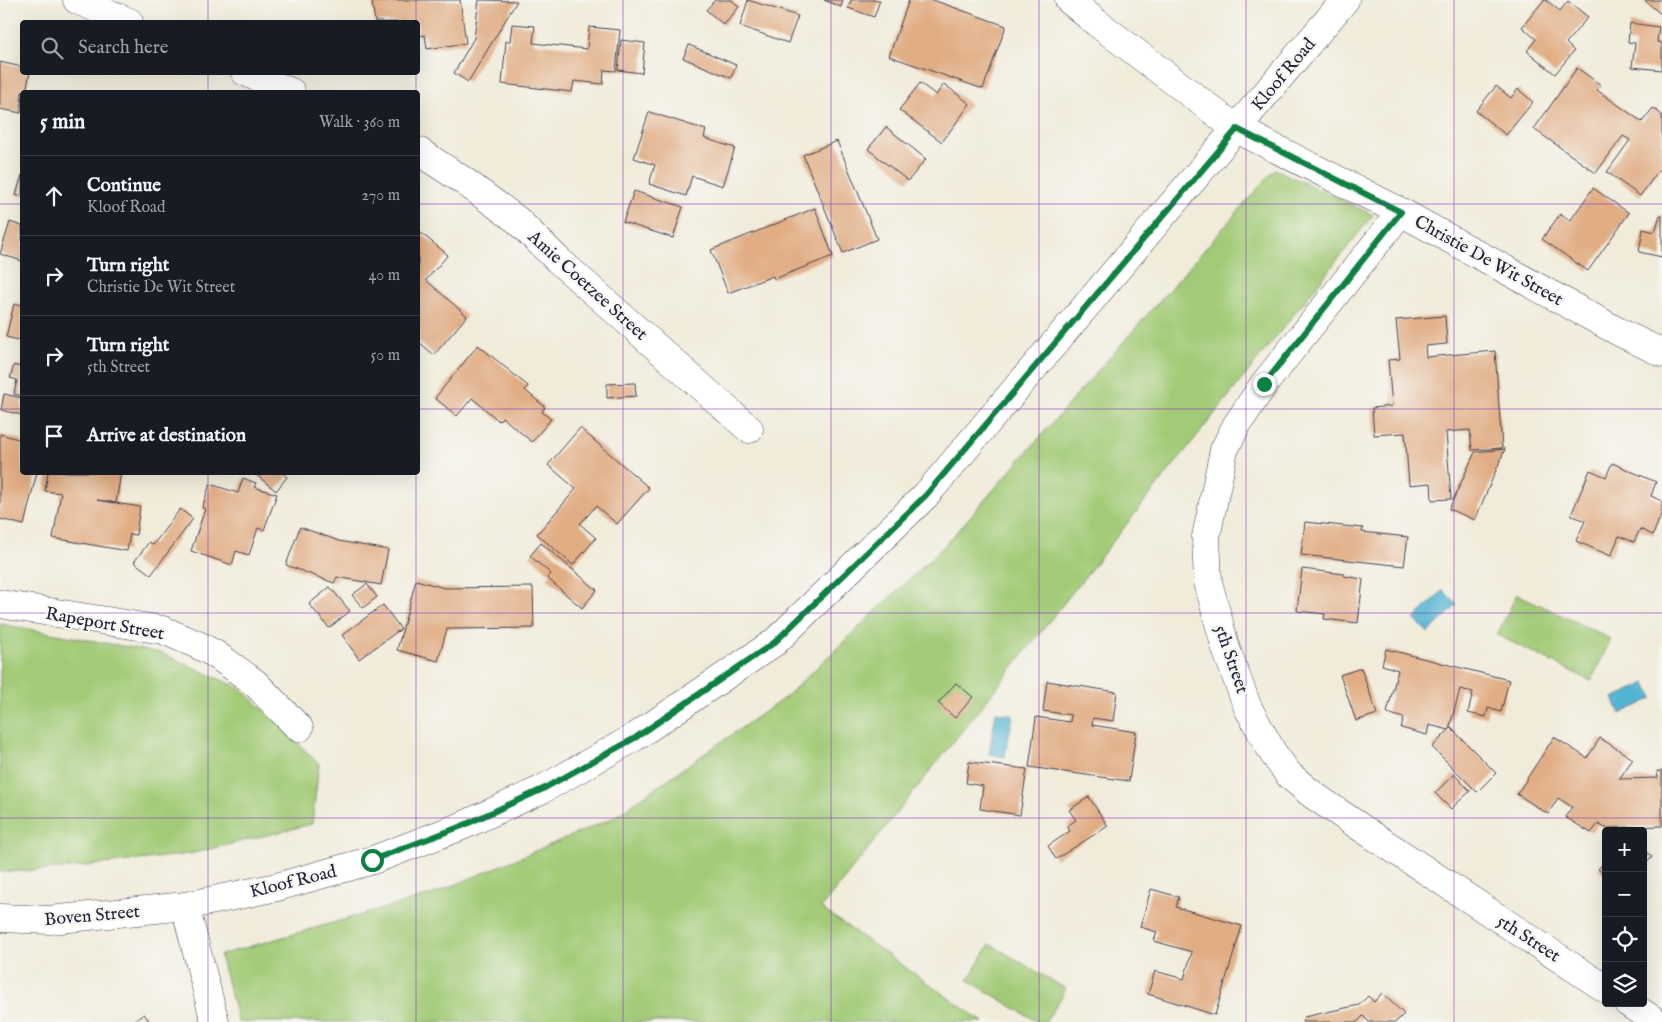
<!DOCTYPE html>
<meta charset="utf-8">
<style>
:root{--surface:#171b24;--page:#20242c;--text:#f1f3f6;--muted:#9ea1a6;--line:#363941}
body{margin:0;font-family:"IM FELL English",serif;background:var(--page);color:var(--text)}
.controls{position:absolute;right:15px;bottom:15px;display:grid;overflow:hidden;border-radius:5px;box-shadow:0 5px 20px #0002}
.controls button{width:45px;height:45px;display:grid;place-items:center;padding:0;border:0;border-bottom:1px solid var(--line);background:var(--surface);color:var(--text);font:25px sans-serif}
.stop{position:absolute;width:15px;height:15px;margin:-11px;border:4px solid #0b8043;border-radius:50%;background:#fff}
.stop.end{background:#0b8043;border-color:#fff;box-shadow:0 1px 5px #0008}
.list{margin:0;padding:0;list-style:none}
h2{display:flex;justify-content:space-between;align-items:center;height:65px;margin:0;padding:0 20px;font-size:21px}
h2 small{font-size:16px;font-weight:400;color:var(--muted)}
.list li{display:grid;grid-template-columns:32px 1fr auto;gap:15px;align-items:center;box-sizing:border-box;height:80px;padding:0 20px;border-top:1px solid var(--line)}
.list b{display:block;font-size:19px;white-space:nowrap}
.list p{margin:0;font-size:16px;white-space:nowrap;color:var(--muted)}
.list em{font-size:16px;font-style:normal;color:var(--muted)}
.icon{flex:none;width:28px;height:28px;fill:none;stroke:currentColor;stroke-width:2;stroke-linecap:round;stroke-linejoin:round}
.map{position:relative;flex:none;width:1662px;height:1022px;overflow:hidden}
.search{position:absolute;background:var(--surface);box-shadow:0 5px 20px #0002;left:20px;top:20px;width:400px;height:55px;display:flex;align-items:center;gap:12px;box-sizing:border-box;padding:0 18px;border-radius:5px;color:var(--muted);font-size:19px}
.panel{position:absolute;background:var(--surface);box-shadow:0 5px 20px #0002;left:20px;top:90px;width:400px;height:385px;border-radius:5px}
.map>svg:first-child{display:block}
.green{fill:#a3cb77;stroke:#627659}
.water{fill:#52b4d1;stroke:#3a6b86}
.building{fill:#e1ad84}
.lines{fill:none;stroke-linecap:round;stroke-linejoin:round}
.street-casing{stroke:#414053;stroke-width:29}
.street{stroke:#fff;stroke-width:28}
.route{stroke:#0b8043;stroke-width:6}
.grid{fill:none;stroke:#7b2cbf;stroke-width:1;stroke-opacity:0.55}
.labels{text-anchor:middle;stroke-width:4.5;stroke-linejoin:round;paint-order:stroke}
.street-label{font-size:18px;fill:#22223b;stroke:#f6f6f2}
</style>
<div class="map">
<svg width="1662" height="1022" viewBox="0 0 1662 1022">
<rect width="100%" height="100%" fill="#f6f6f2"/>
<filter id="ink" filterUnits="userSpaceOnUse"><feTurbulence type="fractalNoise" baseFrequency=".02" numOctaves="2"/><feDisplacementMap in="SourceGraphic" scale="10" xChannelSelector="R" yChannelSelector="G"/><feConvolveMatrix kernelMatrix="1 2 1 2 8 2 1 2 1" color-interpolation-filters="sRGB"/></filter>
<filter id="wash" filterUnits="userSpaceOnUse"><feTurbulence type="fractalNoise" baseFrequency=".0096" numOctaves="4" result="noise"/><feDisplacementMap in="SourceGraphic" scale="20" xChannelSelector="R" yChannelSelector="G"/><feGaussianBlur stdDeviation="1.12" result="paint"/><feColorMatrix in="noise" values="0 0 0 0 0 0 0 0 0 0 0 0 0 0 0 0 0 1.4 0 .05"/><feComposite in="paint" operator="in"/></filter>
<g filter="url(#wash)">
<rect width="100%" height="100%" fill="#f1ecda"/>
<!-- green -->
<g class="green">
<polygon points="1275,169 1373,215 821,908 983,1022 238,1022 220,955 431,895 611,819 787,696 946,544"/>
<polygon points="1517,594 1611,639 1591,681 1497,635"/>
<polygon points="0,624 161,653 242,689 319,764 312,824 190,854 60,869 0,872"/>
<polygon points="990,944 1066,989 1046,1022 1038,1022 968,980"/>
</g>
<!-- water -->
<g class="water">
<polygon points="1443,590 1457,605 1428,633 1414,619"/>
<polygon points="1646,683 1653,698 1620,714 1613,698"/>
<polygon points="996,712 1013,715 1005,757 989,754"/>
</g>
<g id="blocks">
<!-- building -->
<g class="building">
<polygon points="393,0 460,0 466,43 427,49 425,35 418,36 418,22 375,22 372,3"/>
<polygon points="479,0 517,1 468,82 454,73 474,38"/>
<polygon points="715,0 732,0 739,7 724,25 706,10"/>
<polygon points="748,0 798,16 788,43 740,26"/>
<polygon points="824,0 843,0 841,7"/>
<polygon points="851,0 880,0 874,17 848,8"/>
<polygon points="909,0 933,0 1006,26 983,89 889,56"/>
<polygon points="1544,0 1546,0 1560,11 1568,1 1588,17 1566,43 1574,51 1555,74 1527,51 1536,39 1522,27"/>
<polygon points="1644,0 1662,0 1662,15"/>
<polygon points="1630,23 1659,27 1657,42 1662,43 1662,70 1632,67 1635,43 1628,42"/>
<polygon points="512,24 535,26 533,43 587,49 589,27 620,30 616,71 604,70 603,84 574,81 572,92 502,84 506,41 510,41"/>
<polygon points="621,40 645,43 642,73 618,70"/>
<polygon points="689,45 736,65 731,78 683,58"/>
<polygon points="0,62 22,67 22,72 30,72 26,92 22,92 21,113 0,109"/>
<polygon points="1577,68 1601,85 1597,90 1642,122 1653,108 1662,115 1662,166 1640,196 1607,172 1630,140 1623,136 1596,173 1534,129"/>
<polygon points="920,83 936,95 944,84 970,104 942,142 899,110"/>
<polygon points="1496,86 1511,98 1518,89 1533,102 1506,135 1476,111"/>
<polygon points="649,112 706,130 704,138 735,148 723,186 692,176 686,196 649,184 655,165 634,158"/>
<polygon points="886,127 926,159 908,181 868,149"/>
<polygon points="837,141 877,239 843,253 803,155"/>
<polygon points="22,175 22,197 16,195"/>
<polygon points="1593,188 1629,213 1588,271 1542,239 1560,214 1570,221"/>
<polygon points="634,191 683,207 673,238 623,222"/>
<polygon points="815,208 833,256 774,279 773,276 728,293 711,250"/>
<polygon points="1660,215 1662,215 1662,257 1639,252 1643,229 1655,232"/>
<polygon points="10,222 22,226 22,261 0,254"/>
<polygon points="421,233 448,255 426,280 467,316 434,355 418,341 418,236"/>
<polygon points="14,304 22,305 22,341 6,337"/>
<polygon points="1445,316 1447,344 1425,346 1426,357 1495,351 1502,448 1472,450 1470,430 1446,432 1451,499 1432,500 1431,483 1409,485 1405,433 1374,435 1372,408 1392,406 1388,360 1400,359 1396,320"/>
<polygon points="478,345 528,386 525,390 545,407 542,412 551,419 532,442 502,417 499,421 472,398 457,416 435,398"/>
<polygon points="22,360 22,396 14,394 17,380 10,378 14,365 20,367"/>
<polygon points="635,383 636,396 607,398 607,384"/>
<polygon points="4,394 22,398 22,415 1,410"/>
<polygon points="580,428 649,488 617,524 596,506 580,524 596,538 573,565 537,534 576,489 548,465"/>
<polygon points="0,434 22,440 22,472 37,472 24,525 0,519"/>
<polygon points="1505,449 1475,520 1449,509 1475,452"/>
<polygon points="1612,463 1656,482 1651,496 1662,501 1662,512 1653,535 1640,529 1634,542 1619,536 1611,556 1576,541 1585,521 1571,515 1590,470 1606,477"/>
<polygon points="48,472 121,472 116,503 97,500 140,507 136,535 130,534 127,551 53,538 61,493 45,491"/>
<polygon points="253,472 281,472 287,477 276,491"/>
<polygon points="243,478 256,483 254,487 277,494 264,530 258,528 249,555 236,551 232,565 191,551 205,509 202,508 210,484 238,493"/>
<polygon points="180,509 193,519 151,575 134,562 149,542 153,545"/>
<polygon points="1305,522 1363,528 1362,532 1408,537 1404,566 1301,555"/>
<polygon points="300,527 339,541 388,550 381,585 337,577 334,583 286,565"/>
<polygon points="541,543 597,590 582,608 547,578 551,574 530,556"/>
<polygon points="1302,569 1344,574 1344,576 1363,579 1358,623 1324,619 1325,614 1297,611"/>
<polygon points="416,580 444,588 533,587 534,628 447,629 438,661 397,650"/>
<polygon points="367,584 377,597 363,608 352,595"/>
<polygon points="330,587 350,611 329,628 309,604"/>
<polygon points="383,605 401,629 359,659 342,635"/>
<polygon points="1386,649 1509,680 1501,712 1488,708 1486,717 1468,713 1473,692 1460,689 1449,730 1429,725 1427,735 1401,728 1404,718 1387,713 1398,670 1382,665"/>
<polygon points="1361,668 1377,714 1356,721 1340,675"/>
<polygon points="1047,681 1117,692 1113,721 1093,718 1092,725 1136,732 1129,781 1029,767 1036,717 1070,722 1071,715 1043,711"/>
<polygon points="956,683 973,697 955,718 938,703"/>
<polygon points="1451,728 1496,773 1477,792 1432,747"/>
<polygon points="1554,737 1587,758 1600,738 1633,759 1619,779 1658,778 1657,771 1662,771 1662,826 1605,828 1598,824 1591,833 1565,817 1572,807 1558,798 1548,814 1517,794"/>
<polygon points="969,762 1027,769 1020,815 980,809 983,786 966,783"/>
<polygon points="1454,774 1470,791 1451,809 1435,793"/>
<polygon points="1089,797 1108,826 1056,859 1048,846 1070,831 1067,826 1076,820 1069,810"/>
<polygon points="1643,849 1652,857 1643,867"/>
<polygon points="1606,860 1606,876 1598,869"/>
<polygon points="1151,889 1179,897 1176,907 1242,926 1215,1015 1148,994 1155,971 1184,979 1192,952 1154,941 1157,932 1140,927"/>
<polygon points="1382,993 1404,1014 1396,1022 1369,1022 1363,1016 1357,1022 1302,1022 1304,1017 1359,1005 1368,996 1374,1002"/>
<polygon points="144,1014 150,1022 132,1022"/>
</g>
</g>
</g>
<g filter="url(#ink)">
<use href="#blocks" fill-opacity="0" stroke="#414053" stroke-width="1"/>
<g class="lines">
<!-- street casing -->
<g class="street-casing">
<g id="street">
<polyline points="77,0 129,22"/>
<polyline points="1069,0 1097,23 1237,129 1401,212 1619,332 1662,353"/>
<polyline points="245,72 291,92"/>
<polyline points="418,151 464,181 517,220 558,260 749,429"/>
<polyline points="1401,212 1264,384 1236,426 1224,450 1206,537 1208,582 1226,649 1248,708 1273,753 1289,775 1313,795 1357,825 1606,989"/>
<polyline points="0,604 163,630 198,645 215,654 254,682 299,728"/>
<polyline points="185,906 215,1022"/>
<polyline points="0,918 50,920 185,906 277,887 373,860 462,826 543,789 635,737 775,642 926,495 1345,0"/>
<polyline points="1628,1003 1656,1022"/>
</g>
</g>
<!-- street -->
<use href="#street" class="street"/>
</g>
</g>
<g class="lines" filter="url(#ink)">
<!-- route -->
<polyline class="route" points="372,860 462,826 543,789 635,738 775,642 926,495 1237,129 1401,212 1264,384"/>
</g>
<!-- grid -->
<path class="grid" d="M208 0V22M416 0V22M623 0V1022M831 0V1022M1039 0V1022M1246 0V1022M1454 0V1022M208 72V92M416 72V92M0 204H22M418 204H1662M0 409H22M418 409H1662M208 472V1022M416 472V1022M0 613H1662M0 818H1662"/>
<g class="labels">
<!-- street labels -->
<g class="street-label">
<text transform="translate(1283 74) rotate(-50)" y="6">Kloof Road</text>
<text transform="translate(1489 260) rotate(29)" y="6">Christie De Wit Street</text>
<text transform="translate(588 285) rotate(42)" y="6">Amie Coetzee Street</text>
<text transform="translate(105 623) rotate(10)" y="6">Rapeport Street</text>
<text transform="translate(1232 659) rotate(71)" y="6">5th Street</text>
<text transform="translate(293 881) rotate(-14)" y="6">Kloof Road</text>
<text transform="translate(92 915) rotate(-5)" y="6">Boven Street</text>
<text transform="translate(1529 938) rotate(33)" y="6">5th Street</text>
</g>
</g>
</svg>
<div class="controls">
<button>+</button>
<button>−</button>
<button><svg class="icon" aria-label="locate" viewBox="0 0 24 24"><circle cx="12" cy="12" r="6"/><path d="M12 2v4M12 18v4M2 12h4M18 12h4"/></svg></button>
<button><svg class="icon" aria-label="layers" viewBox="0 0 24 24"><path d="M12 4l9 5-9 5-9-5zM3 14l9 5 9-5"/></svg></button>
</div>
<div class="stop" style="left:372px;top:860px"></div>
<div class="stop end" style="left:1264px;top:384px"></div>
<div class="search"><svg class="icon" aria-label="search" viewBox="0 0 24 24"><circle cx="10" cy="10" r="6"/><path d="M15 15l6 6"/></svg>Search here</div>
<section class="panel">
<h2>5 min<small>Walk · 360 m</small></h2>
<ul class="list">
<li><svg class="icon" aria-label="ahead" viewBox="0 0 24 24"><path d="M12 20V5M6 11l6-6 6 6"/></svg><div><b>Continue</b><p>Kloof Road</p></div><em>270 m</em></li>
<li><svg class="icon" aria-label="right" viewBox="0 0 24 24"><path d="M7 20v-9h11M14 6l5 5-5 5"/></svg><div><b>Turn right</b><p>Christie De Wit Street</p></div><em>40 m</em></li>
<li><svg class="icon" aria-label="right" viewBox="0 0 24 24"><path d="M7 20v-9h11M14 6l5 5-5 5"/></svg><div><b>Turn right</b><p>5th Street</p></div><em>50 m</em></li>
<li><svg class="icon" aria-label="arrive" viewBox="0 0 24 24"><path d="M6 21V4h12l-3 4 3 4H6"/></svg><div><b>Arrive at destination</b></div></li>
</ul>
</section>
</div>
